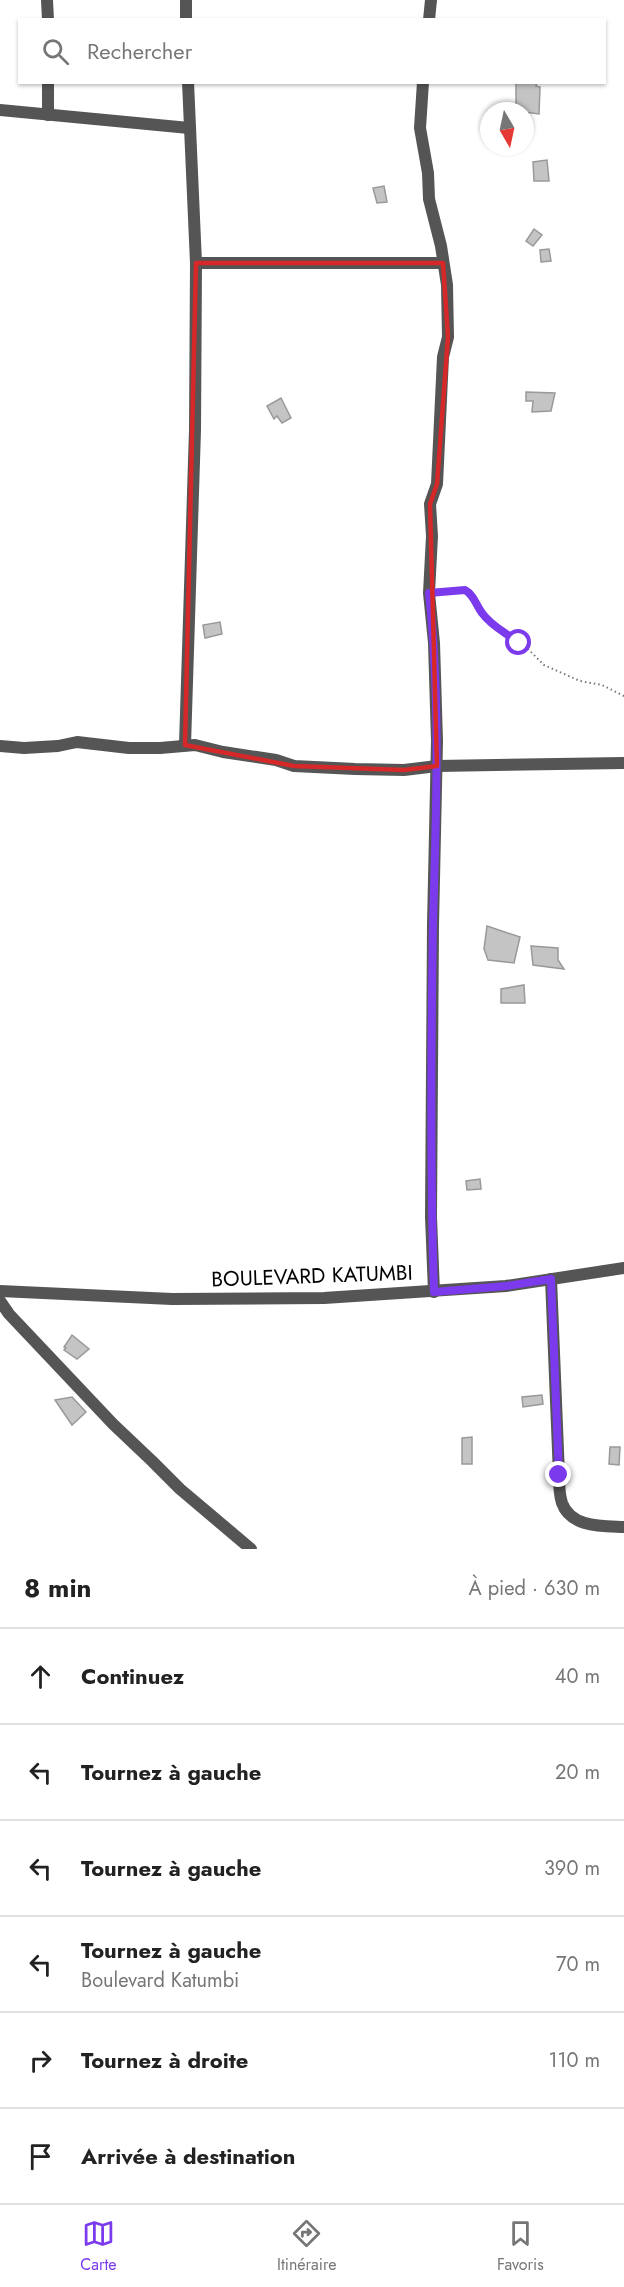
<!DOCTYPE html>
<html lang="fr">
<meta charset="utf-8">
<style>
:root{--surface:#fff;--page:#f2f2f2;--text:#222;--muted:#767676;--line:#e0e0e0;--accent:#7c3aed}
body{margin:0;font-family:Jost,sans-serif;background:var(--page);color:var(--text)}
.compass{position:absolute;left:480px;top:102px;width:54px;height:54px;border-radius:50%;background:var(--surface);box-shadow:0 2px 4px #0004;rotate:171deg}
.stop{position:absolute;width:18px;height:18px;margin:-14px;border:4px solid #7c3aed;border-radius:50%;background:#fff}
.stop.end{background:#7c3aed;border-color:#fff;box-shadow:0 2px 6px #0008}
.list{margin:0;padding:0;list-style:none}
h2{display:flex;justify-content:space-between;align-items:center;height:78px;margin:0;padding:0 24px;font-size:26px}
h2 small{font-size:20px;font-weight:400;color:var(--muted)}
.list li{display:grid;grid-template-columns:39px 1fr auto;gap:18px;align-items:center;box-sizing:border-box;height:96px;padding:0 24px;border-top:2px solid var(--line)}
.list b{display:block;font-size:22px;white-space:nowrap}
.list p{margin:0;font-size:20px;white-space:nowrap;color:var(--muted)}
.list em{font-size:20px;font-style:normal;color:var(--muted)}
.icon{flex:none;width:33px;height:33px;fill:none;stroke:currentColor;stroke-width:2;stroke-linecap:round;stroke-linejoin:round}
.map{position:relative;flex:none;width:624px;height:1549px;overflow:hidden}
.search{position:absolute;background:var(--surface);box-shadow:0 2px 4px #0004;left:18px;right:18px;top:18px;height:66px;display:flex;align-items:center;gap:15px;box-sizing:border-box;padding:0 21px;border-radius:0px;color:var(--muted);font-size:22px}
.sheet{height:654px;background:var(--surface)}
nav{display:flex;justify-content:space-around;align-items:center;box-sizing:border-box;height:84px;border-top:2px solid var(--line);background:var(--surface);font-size:16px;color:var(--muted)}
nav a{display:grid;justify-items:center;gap:3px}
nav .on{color:var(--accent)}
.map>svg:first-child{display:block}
.building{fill:#c4c4c4;stroke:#999;stroke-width:1.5}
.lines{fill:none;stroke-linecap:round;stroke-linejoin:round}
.path{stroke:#777;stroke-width:2;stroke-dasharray:1.5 3;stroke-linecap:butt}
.minor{stroke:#555;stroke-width:12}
.tertiary{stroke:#555;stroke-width:12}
.route{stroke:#7c3aed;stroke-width:8}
.marked{fill:none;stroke:#d62828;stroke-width:4.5;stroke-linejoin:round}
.labels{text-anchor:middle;stroke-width:4.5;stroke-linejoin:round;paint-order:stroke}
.street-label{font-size:21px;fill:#000;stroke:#fff}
</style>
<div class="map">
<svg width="624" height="1549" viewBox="0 0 624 1549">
<rect width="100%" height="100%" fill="#fff"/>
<!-- building -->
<g class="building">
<polygon points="516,82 537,82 536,86 540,87 539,114 516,111"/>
<polygon points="547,160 549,181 534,181 533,162"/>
<polygon points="384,186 387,202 377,203 373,188"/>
<polygon points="534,229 542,235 533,246 526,241"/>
<polygon points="549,249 551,261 541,262 540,250"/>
<polygon points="526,392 555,393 551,411 532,412 533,401 526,401"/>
<polygon points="281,398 291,418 282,423 277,416 274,419 267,406"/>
<polygon points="220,622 222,634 205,638 203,625"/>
<polygon points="487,926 520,937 514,963 488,960 484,949"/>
<polygon points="531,946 558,948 558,960 564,969 533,965"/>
<polygon points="524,985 525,1003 501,1003 501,989"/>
<polygon points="480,1179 481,1189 467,1190 466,1181"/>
<polygon points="72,1335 89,1349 77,1359 64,1350 66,1348 64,1347"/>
<polygon points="542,1395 543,1404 523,1407 522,1397"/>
<polygon points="72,1397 86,1412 72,1425 55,1400"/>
<polygon points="472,1437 472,1464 462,1464 462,1438"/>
<polygon points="610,1447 620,1447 619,1465 609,1464"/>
</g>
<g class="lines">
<!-- path -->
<polyline class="path" points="440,592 465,590 469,592 483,614 493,625 526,647 544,665 580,681 602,685 624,696"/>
<!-- minor -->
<g class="minor">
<polyline points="47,0 48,20"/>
<polyline points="186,0 186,20"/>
<polyline points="429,20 431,0"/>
<polyline points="48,82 48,115"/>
<polyline points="423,82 420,128 428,173 429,199 441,246 447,285 448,337 443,357 437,484 430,504 432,536 429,593 434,643 437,741 433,925 431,1217 434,1292"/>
<polyline points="0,110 189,128"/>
<polyline points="196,263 443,263"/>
<polyline points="185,745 195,430 196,263 188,82"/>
<polyline points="0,746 24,748 58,746 77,742 129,748 160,748 195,745 223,752 276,760 294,766 355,769 404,770 437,766 624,763"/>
<path d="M551 1279 559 1475C559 1484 559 1494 562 1503 571 1528 603 1526 624 1527"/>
<polyline points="0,1301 9,1314 113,1424 152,1461 180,1489 251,1549"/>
</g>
<!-- tertiary -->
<polyline class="tertiary" points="0,1291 172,1299 324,1298 506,1286 624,1268"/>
</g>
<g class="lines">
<!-- route -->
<path class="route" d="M519 643C507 633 492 627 482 613 476 605 474 595 465 590L429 593C441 704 436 813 433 924 431 1046 430 1169 434 1292L506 1286 551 1279 559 1475"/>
</g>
<!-- marked area -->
<path class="marked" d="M196 263H443L448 337 437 484 430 504 437 766 404 770 294 766 185 745Z"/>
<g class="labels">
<!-- street labels -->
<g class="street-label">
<text transform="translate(312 1276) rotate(-2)" y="7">BOULEVARD KATUMBI</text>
</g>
</g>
</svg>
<svg class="compass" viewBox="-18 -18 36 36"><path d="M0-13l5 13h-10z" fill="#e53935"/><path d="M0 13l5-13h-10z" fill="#767676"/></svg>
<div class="stop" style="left:519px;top:643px"></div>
<div class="stop end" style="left:559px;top:1475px"></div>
<div class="search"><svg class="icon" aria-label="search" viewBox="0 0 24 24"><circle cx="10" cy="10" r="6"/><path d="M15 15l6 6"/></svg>Rechercher</div>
</div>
<section class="sheet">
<h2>8 min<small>À pied · 630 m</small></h2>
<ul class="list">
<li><svg class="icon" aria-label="ahead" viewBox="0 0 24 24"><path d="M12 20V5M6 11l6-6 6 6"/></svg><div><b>Continuez</b></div><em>40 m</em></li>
<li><svg class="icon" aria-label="left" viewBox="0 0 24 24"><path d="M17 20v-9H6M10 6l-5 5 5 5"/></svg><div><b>Tournez à gauche</b></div><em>20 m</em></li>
<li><svg class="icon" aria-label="left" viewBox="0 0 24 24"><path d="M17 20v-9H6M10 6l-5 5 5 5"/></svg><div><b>Tournez à gauche</b></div><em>390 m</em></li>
<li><svg class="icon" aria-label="left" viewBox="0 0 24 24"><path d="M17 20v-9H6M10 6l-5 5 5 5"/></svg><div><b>Tournez à gauche</b><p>Boulevard Katumbi</p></div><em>70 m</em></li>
<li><svg class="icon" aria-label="right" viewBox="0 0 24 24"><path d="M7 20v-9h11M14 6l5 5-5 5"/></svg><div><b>Tournez à droite</b></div><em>110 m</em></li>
<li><svg class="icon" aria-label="arrive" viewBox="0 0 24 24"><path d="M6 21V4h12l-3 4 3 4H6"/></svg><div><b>Arrivée à destination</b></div></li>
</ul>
</section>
<nav>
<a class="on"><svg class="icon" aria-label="map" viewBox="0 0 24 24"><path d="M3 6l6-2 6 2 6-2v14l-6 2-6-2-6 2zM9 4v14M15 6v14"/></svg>Carte</a>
<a><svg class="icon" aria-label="directions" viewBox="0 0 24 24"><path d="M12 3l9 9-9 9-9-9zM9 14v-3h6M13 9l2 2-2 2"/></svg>Itinéraire</a>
<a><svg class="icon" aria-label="saved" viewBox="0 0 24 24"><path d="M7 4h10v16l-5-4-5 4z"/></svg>Favoris</a>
</nav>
